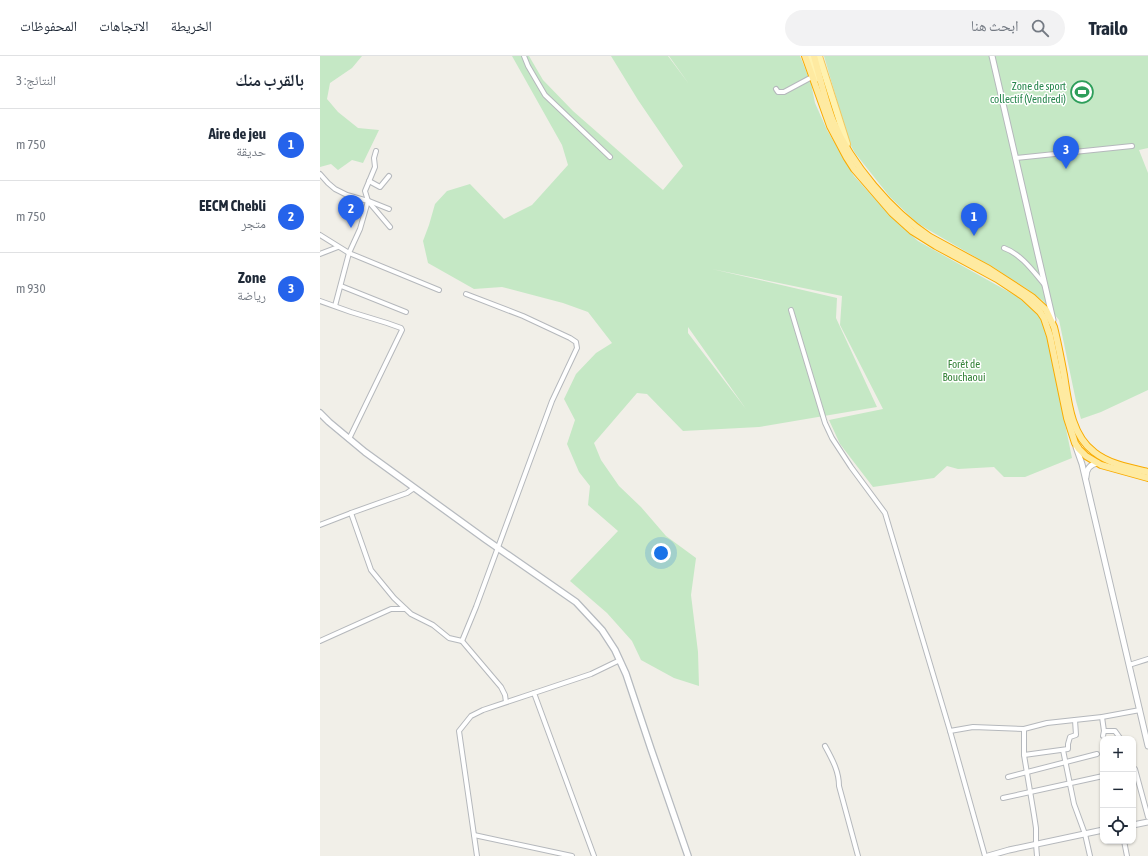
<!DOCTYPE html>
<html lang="ar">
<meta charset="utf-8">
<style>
:root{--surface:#fff;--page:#f2f2f3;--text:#1f2937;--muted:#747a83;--line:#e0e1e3;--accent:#2563eb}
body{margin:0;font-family:"Asap Condensed","Noto Naskh Arabic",sans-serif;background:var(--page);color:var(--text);direction:rtl}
.controls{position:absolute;right:12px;bottom:12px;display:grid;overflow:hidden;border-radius:8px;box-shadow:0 1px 3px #0004}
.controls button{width:36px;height:36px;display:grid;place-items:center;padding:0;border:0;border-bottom:1px solid var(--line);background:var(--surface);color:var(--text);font:20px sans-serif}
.you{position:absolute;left:341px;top:497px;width:14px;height:14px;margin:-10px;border:3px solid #fff;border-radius:50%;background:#1a73e8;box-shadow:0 0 0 6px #1a73e833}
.badge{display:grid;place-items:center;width:26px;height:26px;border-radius:50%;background:var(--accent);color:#fff;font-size:13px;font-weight:700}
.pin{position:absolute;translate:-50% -33px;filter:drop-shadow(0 1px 2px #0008)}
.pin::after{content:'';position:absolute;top:21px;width:14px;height:12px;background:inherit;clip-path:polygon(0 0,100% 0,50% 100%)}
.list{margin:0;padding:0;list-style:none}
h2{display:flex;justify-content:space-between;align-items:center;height:52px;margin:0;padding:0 16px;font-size:17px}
h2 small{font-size:13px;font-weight:400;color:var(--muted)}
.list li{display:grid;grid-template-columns:26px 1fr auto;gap:12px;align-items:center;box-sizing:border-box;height:72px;padding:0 16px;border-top:1px solid var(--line)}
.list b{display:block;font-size:15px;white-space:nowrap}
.list p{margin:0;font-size:13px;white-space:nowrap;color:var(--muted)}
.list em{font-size:13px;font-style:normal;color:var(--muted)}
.icon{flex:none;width:22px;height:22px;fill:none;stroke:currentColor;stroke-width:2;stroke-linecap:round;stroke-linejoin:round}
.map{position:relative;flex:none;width:828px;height:800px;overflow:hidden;direction:ltr}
header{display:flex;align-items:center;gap:24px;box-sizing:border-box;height:56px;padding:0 20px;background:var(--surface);border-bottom:1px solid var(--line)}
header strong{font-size:19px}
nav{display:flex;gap:22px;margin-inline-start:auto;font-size:14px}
.search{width:280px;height:36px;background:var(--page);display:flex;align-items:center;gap:10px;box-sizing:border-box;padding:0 14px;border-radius:22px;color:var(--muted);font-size:15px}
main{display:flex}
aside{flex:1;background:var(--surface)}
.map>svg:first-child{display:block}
.green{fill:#c5e8c5;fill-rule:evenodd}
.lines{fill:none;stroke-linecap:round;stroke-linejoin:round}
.minor-casing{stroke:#b5b8bc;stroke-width:6}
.tertiary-casing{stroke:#b5b8bc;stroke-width:7}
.secondary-casing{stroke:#b6babf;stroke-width:8}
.primary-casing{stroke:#f2c960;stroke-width:8}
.trunk-casing{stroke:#f9ab00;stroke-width:8}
.minor{stroke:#fff;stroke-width:4}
.tertiary{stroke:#fff;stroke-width:5}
.secondary{stroke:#fff;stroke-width:5.5}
.primary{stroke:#fff2af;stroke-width:6}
.trunk{stroke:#feeaa1;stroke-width:6}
.labels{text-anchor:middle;stroke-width:3;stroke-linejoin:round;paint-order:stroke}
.leisure-label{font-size:11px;fill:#27864d;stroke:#fff;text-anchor:end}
.park-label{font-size:11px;fill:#348238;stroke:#fff}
</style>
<header>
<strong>Trailo</strong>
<div class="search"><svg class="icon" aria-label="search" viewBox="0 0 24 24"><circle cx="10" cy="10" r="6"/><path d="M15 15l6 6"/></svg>ابحث هنا</div>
<nav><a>الخريطة</a><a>الاتجاهات</a><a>المحفوظات</a></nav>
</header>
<main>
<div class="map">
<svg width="828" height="800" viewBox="0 0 828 800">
<rect width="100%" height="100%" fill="#f1efe8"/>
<!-- green -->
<g class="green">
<polygon points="0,0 42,0 32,12 10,27 7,43 18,56 38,72 59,74 43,107 32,104 18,114 11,108 0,111"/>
<path d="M192 0H209L223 24 253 55 343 134 363 110 318 44 291 0H348L369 28 349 0H480L491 27 495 47 507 74 534 120 573 163 598 185 705 245 717 255 725 270 752 402 705 421H684L674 411 638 413 627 410 614 422 553 431 520 388 509 364 563 353 520 269 522 240 392 213 517 242 516 262 557 351 439 371 363 375 327 338 317 337 274 387 281 404 299 430 321 451 346 480 376 502 371 539 378 596 379 630 354 622 321 604 312 585 287 557 250 525 298 475 268 449 270 430 259 416 247 388 255 364 244 343 256 318 276 297 292 287 268 256 243 247 182 231 154 233 108 207 103 185 109 169 115 148 127 135 150 128 184 163 212 149 248 109 242 89ZM368 271 426 353 368 277Z"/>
<polygon points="504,0 828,0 828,92 819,94 828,117 828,334 781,356 761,363 756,345 739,264 723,245 707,233 676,213 607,173 596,166 570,141 535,97 530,88 526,76"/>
</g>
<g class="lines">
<!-- minor casing -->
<g class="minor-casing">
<g id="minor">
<polyline points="204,0 208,10 225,39 290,101"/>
<polyline points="456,33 458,36 464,36 492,21"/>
<polyline points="696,102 812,90"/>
<polyline points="0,118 8,127 15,133 27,139 48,145 70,171"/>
<polyline points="49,125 60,131 69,120"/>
<polyline points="49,145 69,153"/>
<polyline points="0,179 29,197 119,234"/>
<path d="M684 192C701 198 713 215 724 228"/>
<polyline points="0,198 18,191"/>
<polyline points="21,230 86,256"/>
<polyline points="0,245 31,256 67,267 81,272 82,274 29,383"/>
<polyline points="15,250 29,197 40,173 48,145 45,135 55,111 54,102 56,95"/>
<polyline points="471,254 505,367 512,382 531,411 565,457 630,675 665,800"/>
<polyline points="31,457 51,514 74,542 91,558 113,569 129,582 142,585 156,551 232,345 257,292 256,286 250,282 203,260 146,238"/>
<polyline points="0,469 31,457 87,437 94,432"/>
<polyline points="0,585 71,553 85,553"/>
<polyline points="142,585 181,631 185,639 186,646"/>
<polyline points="809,609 828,603"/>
<polyline points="782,661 784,675 783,680"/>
<polyline points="704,673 704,699 714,759 716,772 716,788 717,800"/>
<polyline points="630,675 653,671 704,673 727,667 782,661 820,654"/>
<polyline points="784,675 795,675 800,682"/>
<path d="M505 690C512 703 519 715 519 730L538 800"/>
<polyline points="743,694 754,748 765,778 770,800"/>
<polyline points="704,699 748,693 748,688 750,681 756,679 755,664"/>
<polyline points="813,713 815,713 828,761"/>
<polyline points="688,721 777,698"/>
<polyline points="683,742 783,720"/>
<polyline points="154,779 252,800"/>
<polyline points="804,785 807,800"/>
<polyline points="157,800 139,675 151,660 163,654 214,637"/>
<polyline points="274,800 214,637 271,618 300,604"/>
</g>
</g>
<!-- tertiary casing -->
<g class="tertiary-casing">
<g id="tertiary">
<polyline points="672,0 733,264"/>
<polyline points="756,391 762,408 828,690"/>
<path d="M766 421C766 414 770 408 778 407"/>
<polyline points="813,769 828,766"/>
<polyline points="668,800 689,794 783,774"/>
</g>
</g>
<!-- secondary casing -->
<g class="secondary-casing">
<polyline id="secondary" points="0,357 9,366 45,396 165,483 256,546 282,574 295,594 306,618 331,693 368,800"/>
</g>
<!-- primary casing -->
<g class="primary-casing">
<g id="primary">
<polyline points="489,0 496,23"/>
<polyline points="499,0 527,88"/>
</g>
</g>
<!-- trunk casing -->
<g class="trunk-casing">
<g id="trunk">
<polyline points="485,0 510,70 527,102 534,113 572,157 592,175 616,190 677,223 704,241 720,256 724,262 730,280 747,362 755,387 759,393 766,400 781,409 828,422"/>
<path d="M494 0C500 22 505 44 513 65 531 108 571 155 610 181L669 213 712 241 726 254 734 271C738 287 741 303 744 319 748 345 751 379 774 396 789 408 810 412 828 416"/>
</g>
</g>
<!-- minor -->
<use href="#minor" class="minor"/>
<!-- tertiary -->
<use href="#tertiary" class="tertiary"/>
<!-- secondary -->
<use href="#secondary" class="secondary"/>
<!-- primary -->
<use href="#primary" class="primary"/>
<!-- trunk -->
<use href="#trunk" class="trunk"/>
</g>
<!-- icons -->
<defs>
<g id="stadium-ring" transform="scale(1.15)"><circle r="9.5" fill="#fff" stroke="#2e9e5b" stroke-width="1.5"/><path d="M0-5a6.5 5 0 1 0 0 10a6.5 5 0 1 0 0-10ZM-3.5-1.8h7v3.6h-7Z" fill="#2e9e5b"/></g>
</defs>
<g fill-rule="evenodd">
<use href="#stadium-ring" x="762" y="36"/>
</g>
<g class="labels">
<!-- leisure labels -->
<g class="leisure-label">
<text x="746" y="34">Zone de sport<tspan x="746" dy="13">collectif (Vendredi)</tspan></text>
</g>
<!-- park labels -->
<g class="park-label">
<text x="644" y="312">Forêt de<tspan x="644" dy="13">Bouchaoui</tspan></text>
</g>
</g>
</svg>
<div class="controls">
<button>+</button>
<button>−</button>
<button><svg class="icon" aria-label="locate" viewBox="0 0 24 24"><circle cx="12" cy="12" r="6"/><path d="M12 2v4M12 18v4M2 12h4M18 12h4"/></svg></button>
</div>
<div class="you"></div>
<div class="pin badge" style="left:654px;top:180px">1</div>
<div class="pin badge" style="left:31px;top:172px">2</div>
<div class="pin badge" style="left:746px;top:113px">3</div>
</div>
<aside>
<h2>بالقرب منك<small>النتائج: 3</small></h2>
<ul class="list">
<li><span class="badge">1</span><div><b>Aire de jeu</b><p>حديقة</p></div><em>750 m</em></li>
<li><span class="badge">2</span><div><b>EECM Chebli</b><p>متجر</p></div><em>750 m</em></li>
<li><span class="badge">3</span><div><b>Zone</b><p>رياضة</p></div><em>930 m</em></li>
</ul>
</aside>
</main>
